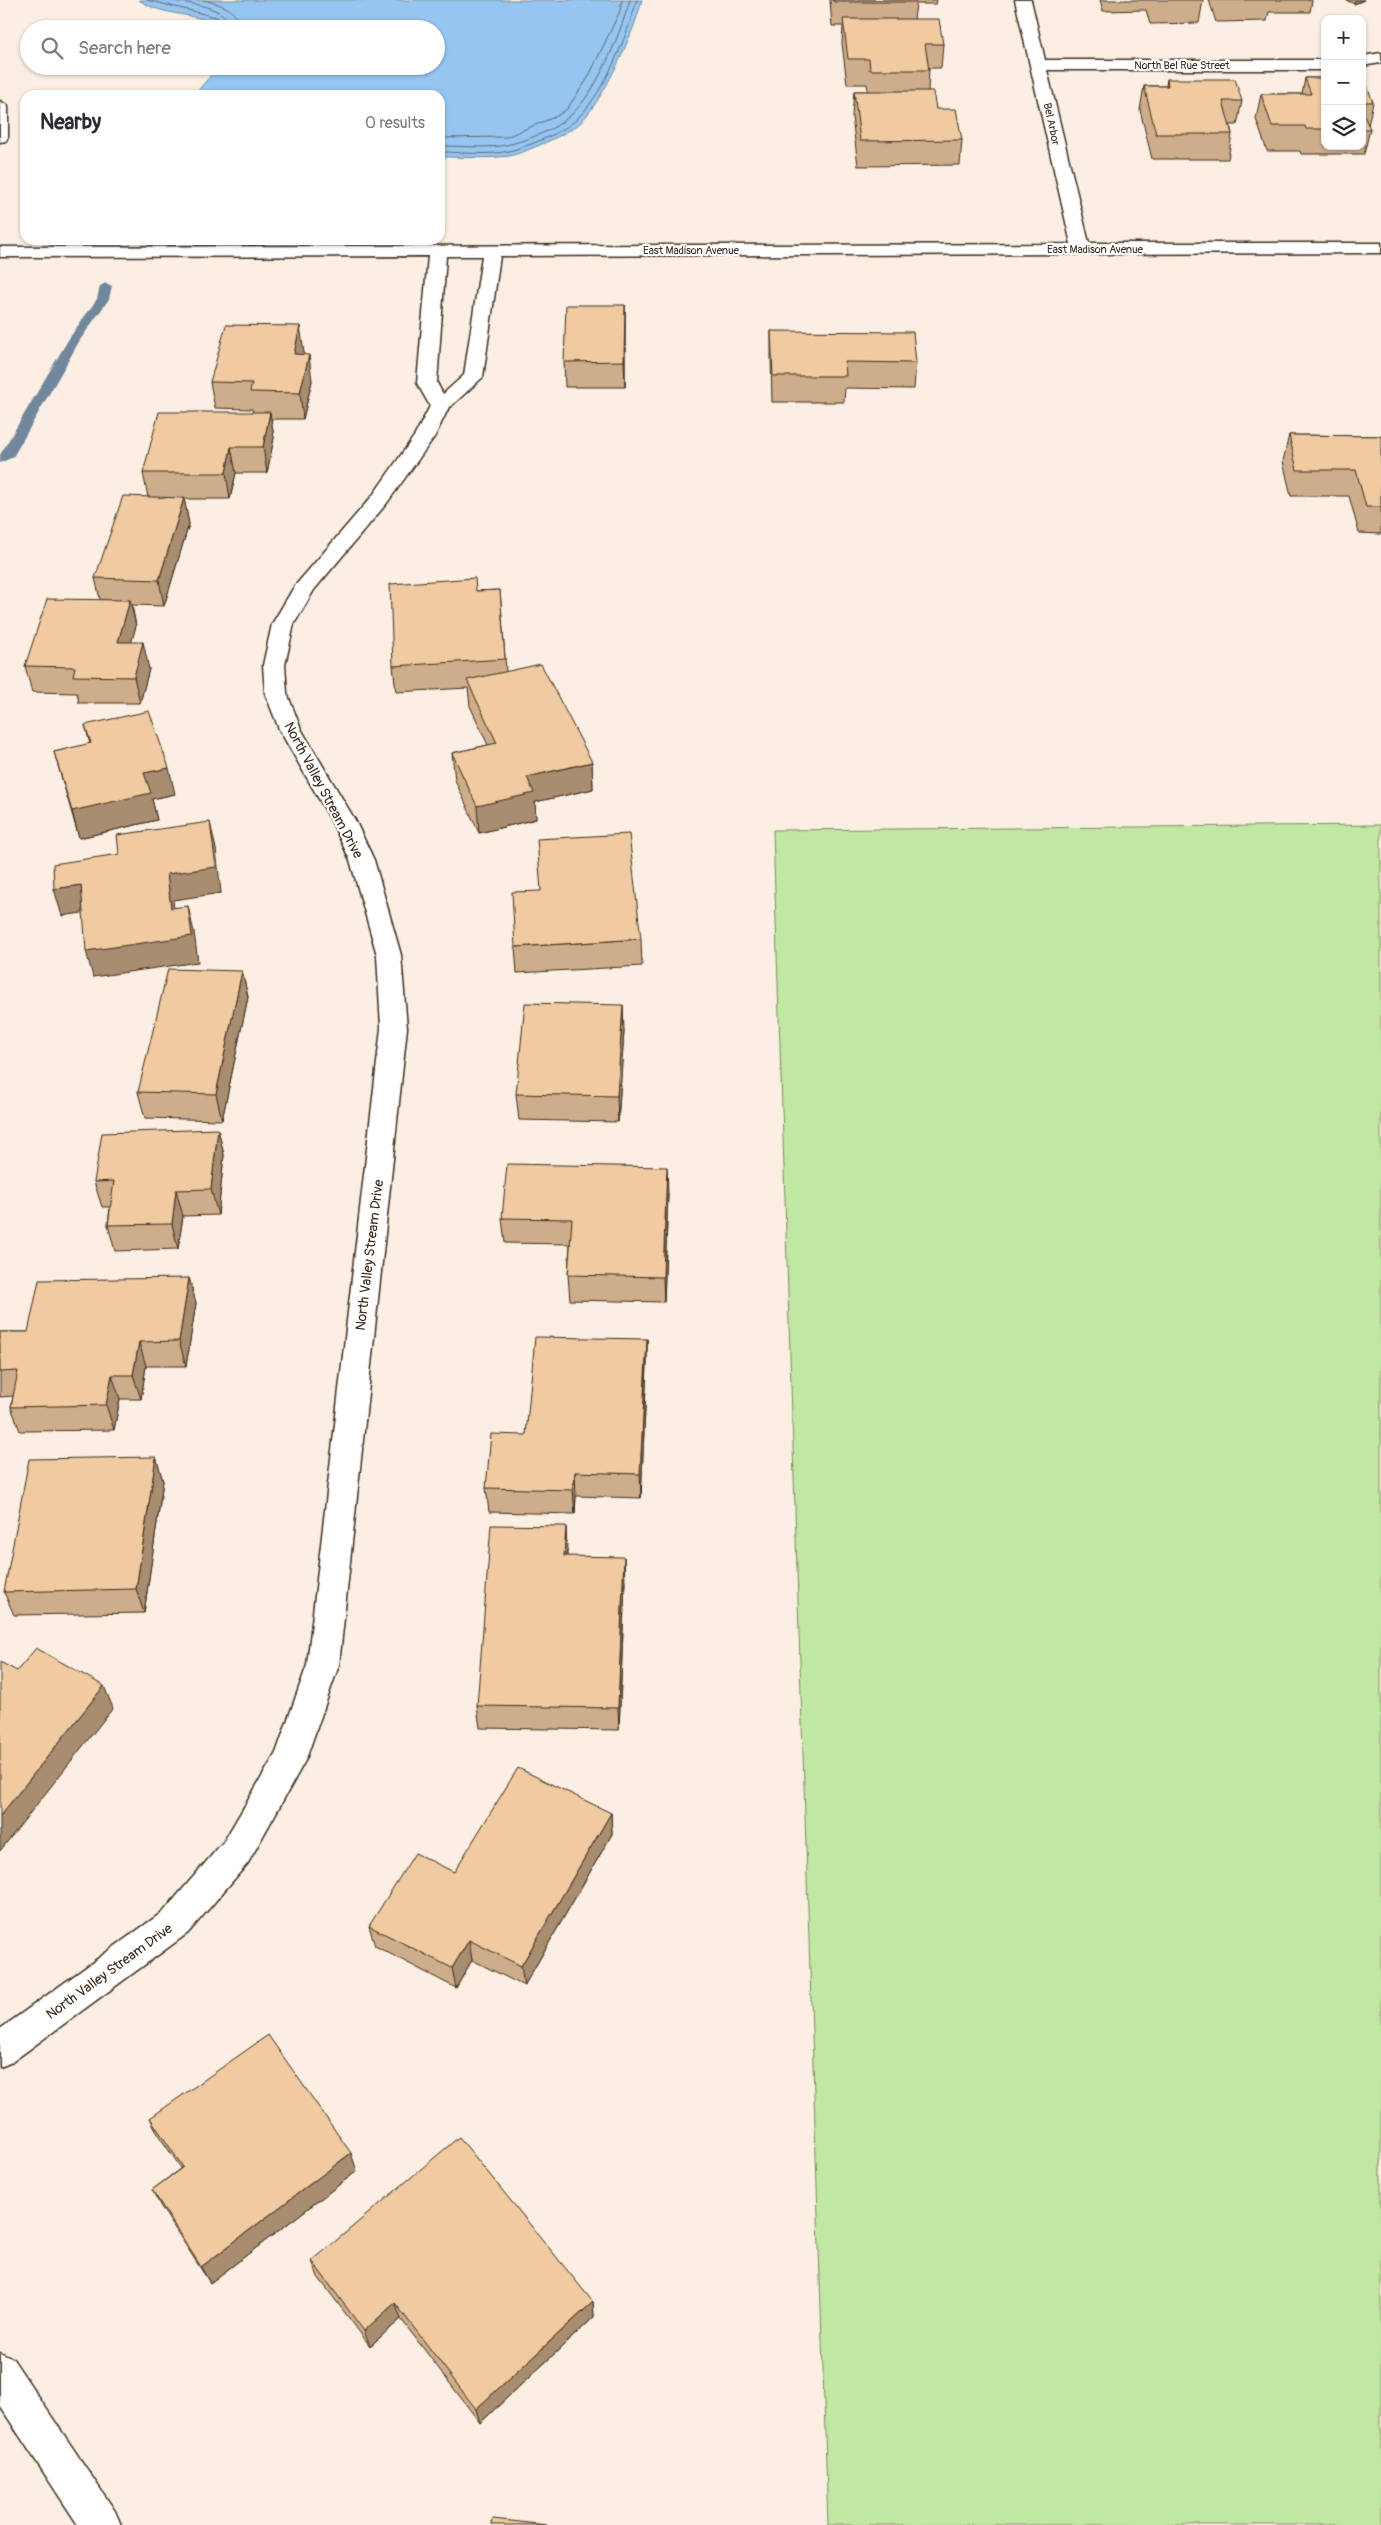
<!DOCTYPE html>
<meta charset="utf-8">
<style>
:root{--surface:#fff;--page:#f7f7f7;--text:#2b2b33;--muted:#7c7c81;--line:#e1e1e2}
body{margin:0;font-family:Pangolin,sans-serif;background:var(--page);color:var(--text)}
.controls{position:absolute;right:15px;top:15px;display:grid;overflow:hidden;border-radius:10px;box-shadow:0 1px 4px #0004}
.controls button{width:45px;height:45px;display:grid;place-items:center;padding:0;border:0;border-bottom:1px solid var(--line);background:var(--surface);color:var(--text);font:25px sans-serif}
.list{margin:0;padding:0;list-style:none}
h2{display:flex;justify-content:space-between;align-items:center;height:65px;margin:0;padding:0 20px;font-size:21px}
h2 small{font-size:16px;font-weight:400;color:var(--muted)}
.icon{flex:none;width:28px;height:28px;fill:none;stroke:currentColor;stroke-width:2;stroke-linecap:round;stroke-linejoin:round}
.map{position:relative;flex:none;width:1381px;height:2525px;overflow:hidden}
.search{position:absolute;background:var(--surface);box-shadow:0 1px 4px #0004;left:20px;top:20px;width:425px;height:55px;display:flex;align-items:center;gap:12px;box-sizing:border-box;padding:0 18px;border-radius:28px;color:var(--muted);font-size:19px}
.panel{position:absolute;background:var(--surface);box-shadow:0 1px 4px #0004;left:20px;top:90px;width:425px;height:155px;border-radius:15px}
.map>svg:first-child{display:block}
.green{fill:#c1e8a3;stroke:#7e8960}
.water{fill:#95c5f0;stroke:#71879c}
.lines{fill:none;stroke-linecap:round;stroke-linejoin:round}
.shore{stroke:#5f6872;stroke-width:1}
.stream{fill:#71879c;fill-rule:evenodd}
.minor-casing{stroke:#3b2a1e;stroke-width:3}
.minor{fill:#fff;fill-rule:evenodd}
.wall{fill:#ceae8a;stroke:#3b2a1e}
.shaded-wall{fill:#a88d70;stroke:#3b2a1e}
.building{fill:#f0caa0;stroke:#3b2a1e}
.labels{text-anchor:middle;stroke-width:4.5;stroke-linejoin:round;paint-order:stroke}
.far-street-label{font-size:11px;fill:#3b2a1e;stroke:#fff}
.street-label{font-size:14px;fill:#3b2a1e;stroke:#fff}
</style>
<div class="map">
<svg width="1381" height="2525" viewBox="0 0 1381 2525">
<rect width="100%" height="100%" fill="#faefe2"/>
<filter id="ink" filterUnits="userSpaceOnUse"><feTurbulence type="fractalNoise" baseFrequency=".02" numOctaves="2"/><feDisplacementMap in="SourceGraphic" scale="10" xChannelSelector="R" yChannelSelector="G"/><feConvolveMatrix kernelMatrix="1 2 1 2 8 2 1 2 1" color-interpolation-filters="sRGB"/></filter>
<g filter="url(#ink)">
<!-- green -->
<polygon class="green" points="1381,825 1381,2525 828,2525 773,830"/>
<!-- water -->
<path class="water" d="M139 0H642C634 33 605 97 581 122 572 132 522 154 509 156 487 159 462 157 440 157V95H194L219 66H436V29H225C199 11 164 18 139 0Z"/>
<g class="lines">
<!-- shore -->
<g class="shore">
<polyline points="147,0 216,17 226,23 227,29"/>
<path d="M167 0C189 4 225 4 233 29"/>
<path d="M203 0C221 4 238 9 241 29"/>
<polyline points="440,138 506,137 557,116 567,109 588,78 620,11 622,0"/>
<path d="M440 146C460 146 481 148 501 146 524 142 554 131 571 115 599 89 619 36 630 0"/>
<path d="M440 152C463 152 486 156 509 151 527 147 564 132 577 119 606 90 626 38 637 0"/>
</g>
<!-- stream -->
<polygon class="stream" points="106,283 112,286 109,299 80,340 13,457 0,463 0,455 68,340 97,299 100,286"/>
<!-- minor casing -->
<g class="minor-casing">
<g id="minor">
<path d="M1015 0H1031L1045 60H1325V70H1047L1089 243H1381V253L500 256 483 377 448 409 435 436 387 503 314 590 294 624 285 665 287 693 301 729 355 820 374 860 401 955 407 1028 339 1665 306 1759 248 1863 188 1933 12 2062 0 2067V2029L164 1911 224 1841 276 1753 307 1665 381 1028 377 955 350 860 331 820 279 729 265 693 263 665 272 624 294 587 373 495 415 435 430 406 417 383 428 256 0 257V247L1071 244ZM446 256H482L464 375 443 394 437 383Z"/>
<polygon points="1381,53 1381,63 1362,66 1362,56"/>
<polygon points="0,101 8,106 8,137 6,141 0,142"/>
<polygon points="0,2353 13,2359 115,2511 121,2525 78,2525 0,2406"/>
</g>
</g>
<!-- minor -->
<use href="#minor" class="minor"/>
</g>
<!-- wall -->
<g class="wall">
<polygon points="830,0 937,0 936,4 916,4 914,19 943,44 941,68 929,68 928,91 936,109 962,140 960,165 858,166 852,116 854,91 868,91 867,84 847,84 842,43 843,26 832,26"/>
<polygon points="1100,0 1203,0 1199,23 1150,24 1146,10 1103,11"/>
<polygon points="1209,0 1312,0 1310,12 1269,12 1267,21 1216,22"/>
<polygon points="1346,0 1364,0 1354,4"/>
<polygon points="1305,78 1325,78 1325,146 1362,146 1362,78 1373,102 1368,126 1370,129 1364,154 1301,154 1300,151 1267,151 1256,119 1261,94 1302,94"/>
<polygon points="1167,79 1242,101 1237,125 1230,125 1232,134 1228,159 1152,159 1140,110 1144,86 1166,86"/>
<polygon points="625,305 625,387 565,387 564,362"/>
<polygon points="771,331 916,363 914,389 845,388 844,402 772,402 771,357"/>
<polygon points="304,352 303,355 312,381 303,419 271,419 274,438 267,473 236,473 230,499 184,499 189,524 164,606 132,605 136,626 131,642 149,669 140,703 79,703 77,693 32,692 25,666 100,599 95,578 148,497 143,473 253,412 252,409 215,408 210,382"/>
<polygon points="1289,435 1381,436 1381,534 1359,533 1349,496 1291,496 1283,461"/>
<polygon points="500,590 506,671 592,762 593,789 535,802 536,819 479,833 455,780 452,753 488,745 470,706 468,688 396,692 393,666 476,591"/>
<polygon points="85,725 175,794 152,799 157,820 79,838 54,752 90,744"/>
<polygon points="641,939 642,966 517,973 515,947"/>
<polygon points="242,971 248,997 222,1120 145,1118 138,1092"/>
<polygon points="624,1031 618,1122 519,1120 516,1094"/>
<polygon points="218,1129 224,1155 218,1215 183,1216 178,1249 115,1251 108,1225 110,1207 102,1207 94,1182"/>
<polygon points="668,1193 664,1302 570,1300 568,1275 570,1244 505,1243 502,1218"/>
<polygon points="189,1278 196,1303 186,1366 146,1366 141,1399 120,1399 114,1430 20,1431 11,1407 13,1396 0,1397 0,1332 28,1332"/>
<polygon points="647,1339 647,1364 641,1498 576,1496 575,1514 489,1512 486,1488 526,1435"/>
<polygon points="156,1457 163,1481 144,1613 14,1615 4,1592"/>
<polygon points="567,1550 567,1556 625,1581 619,1730 480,1728 477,1706"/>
<polygon points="611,1813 612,1834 524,1986 472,1960 456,1988 375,1946 369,1926 454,1872"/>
<polygon points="150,2118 357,2171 210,2283 161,2207 152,2190 181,2168 159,2136"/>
<polygon points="312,2261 593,2302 594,2317 480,2423 401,2319 370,2346 318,2277"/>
</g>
<!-- shaded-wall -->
<g class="shaded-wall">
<polygon points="1355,0 1364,0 1354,4"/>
<polygon points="625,305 625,387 624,361"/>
<polygon points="300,326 304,352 297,380 294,354"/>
<polygon points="309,355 312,381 303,419 300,393"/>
<polygon points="270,412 274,438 267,473 263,447"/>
<polygon points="231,447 236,473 230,499 226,473"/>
<polygon points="184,498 189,524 164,606 159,580"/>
<polygon points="130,600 136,626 124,669 118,642"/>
<polygon points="143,642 149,669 140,703 134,677"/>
<polygon points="592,762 593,789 535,802 536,819 479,833 477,806 527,777"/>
<polygon points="169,768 175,794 152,799 157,820 79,838 72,811 144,773"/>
<polygon points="210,822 216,849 221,893 173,900 177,935 171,908 167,874"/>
<polygon points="81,885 88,912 62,916 54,889"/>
<polygon points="188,906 194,932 198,962 93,977 86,951"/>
<polygon points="242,971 248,997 222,1120 216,1094"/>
<polygon points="623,1005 624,1031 618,1122 617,1096"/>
<polygon points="218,1129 224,1155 218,1215 211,1189"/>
<polygon points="667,1167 668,1193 664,1302 663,1277"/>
<polygon points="176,1190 183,1216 178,1249 172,1224"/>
<polygon points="189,1278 196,1303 186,1366 179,1341"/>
<polygon points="647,1339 647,1364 641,1498 640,1474"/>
<polygon points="139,1342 146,1366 141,1399 133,1375"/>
<polygon points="112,1375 120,1399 114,1430 106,1405"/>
<polygon points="156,1457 163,1481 144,1613 136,1589"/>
<polygon points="575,1472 576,1496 575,1514 573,1490"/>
<polygon points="566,1526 567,1550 565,1580 564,1556"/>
<polygon points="624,1557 625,1581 619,1730 618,1708"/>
<polygon points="104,1686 113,1708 0,1851 0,1816"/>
<polygon points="611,1813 612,1834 524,1986 521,1966"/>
<polygon points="469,1940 472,1960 456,1988 452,1968"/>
<polygon points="351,2153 357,2171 210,2283 201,2267"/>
<polygon points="593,2302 594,2317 480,2423 476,2409"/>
<polygon points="395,2303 401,2319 370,2346 364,2331"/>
</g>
<!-- building -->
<g class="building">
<polygon points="833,0 915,0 916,2 834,2"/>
<polygon points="843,19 939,19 943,44 925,44 929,70 870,70 869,59 848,59"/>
<polygon points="1305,78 1325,78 1325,129 1306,129 1305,126 1272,126 1261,94 1311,94"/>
<polygon points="1362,78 1364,78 1373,102 1362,102"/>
<polygon points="1167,79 1235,79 1242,101 1223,101 1232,134 1156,134 1144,86 1168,86"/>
<polygon points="854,91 933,91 936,109 956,109 962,140 860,141"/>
<polygon points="1362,111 1370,129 1362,129"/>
<polygon points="566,305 625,305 624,361 564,362"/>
<polygon points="226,325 300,326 294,354 309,355 300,393 250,392 252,383 210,382"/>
<polygon points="771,331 913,332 916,363 845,362 846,376 773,376"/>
<polygon points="159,412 270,412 263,447 231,447 226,473 143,473"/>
<polygon points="1289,435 1381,436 1381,507 1366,507 1356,470 1297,470"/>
<polygon points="123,496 184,498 159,580 95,578"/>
<polygon points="475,578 476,591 500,590 505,659 393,666 390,584"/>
<polygon points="47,599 130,600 118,642 143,642 134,677 73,676 75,667 25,666"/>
<polygon points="541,664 592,762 527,777 534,793 477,806 452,753 497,743 467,680"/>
<polygon points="149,711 169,768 144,773 151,793 72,811 54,752 91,743 85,725"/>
<polygon points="210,822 216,867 167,874 171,908 188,906 192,936 86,951 81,885 54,889 53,864 119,854 117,835"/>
<polygon points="629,834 641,939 515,947 512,892 541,891 537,839"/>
<polygon points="168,969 242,971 216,1094 138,1092"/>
<polygon points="525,1003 623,1005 617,1096 516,1094"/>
<polygon points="218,1129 211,1189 176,1190 172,1224 108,1225 114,1181 94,1182 102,1133"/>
<polygon points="507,1164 667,1167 663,1277 568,1275 572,1219 502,1218"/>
<polygon points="189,1278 179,1341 139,1342 133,1375 112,1375 106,1405 11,1407 18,1371 0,1372 0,1332 28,1332 39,1280"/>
<polygon points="535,1337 647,1339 640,1474 575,1472 573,1490 486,1488 491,1434 526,1435"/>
<polygon points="156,1457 136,1589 4,1592 29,1459"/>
<polygon points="491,1525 566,1526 564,1556 624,1557 618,1708 477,1706"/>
<polygon points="36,1648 104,1686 0,1816 0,1662 17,1671"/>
<polygon points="518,1768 611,1813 521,1966 469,1940 452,1968 369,1926 415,1853 454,1872"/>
<polygon points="268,2035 351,2153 201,2267 152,2190 183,2167 150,2118"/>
<polygon points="459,2137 593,2302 476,2409 395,2303 364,2331 312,2261"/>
<polygon points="493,2519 547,2525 492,2525"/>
</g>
</g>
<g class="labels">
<!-- far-street labels -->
<g class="far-street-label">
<text x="1182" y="69">North Bel Rue Street</text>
<text transform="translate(1052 124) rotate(78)" y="4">Bel Arbor</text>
<text x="1095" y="253">East Madison Avenue</text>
<text x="691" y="254">East Madison Avenue</text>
</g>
<!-- street labels -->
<g class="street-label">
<text transform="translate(324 790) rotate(62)" y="5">North Valley Stream Drive</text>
<text transform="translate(369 1255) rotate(-83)" y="5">North Valley Stream Drive</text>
<text transform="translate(109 1971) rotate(-36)" y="5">North Valley Stream Drive</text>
</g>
</g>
</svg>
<div class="controls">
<button>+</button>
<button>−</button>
<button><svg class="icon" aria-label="layers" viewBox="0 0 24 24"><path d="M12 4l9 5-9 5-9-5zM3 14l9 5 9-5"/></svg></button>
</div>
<div class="search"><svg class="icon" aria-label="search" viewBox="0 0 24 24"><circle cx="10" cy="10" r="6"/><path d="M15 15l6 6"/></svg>Search here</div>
<section class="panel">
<h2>Nearby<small>0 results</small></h2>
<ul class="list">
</ul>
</section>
</div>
